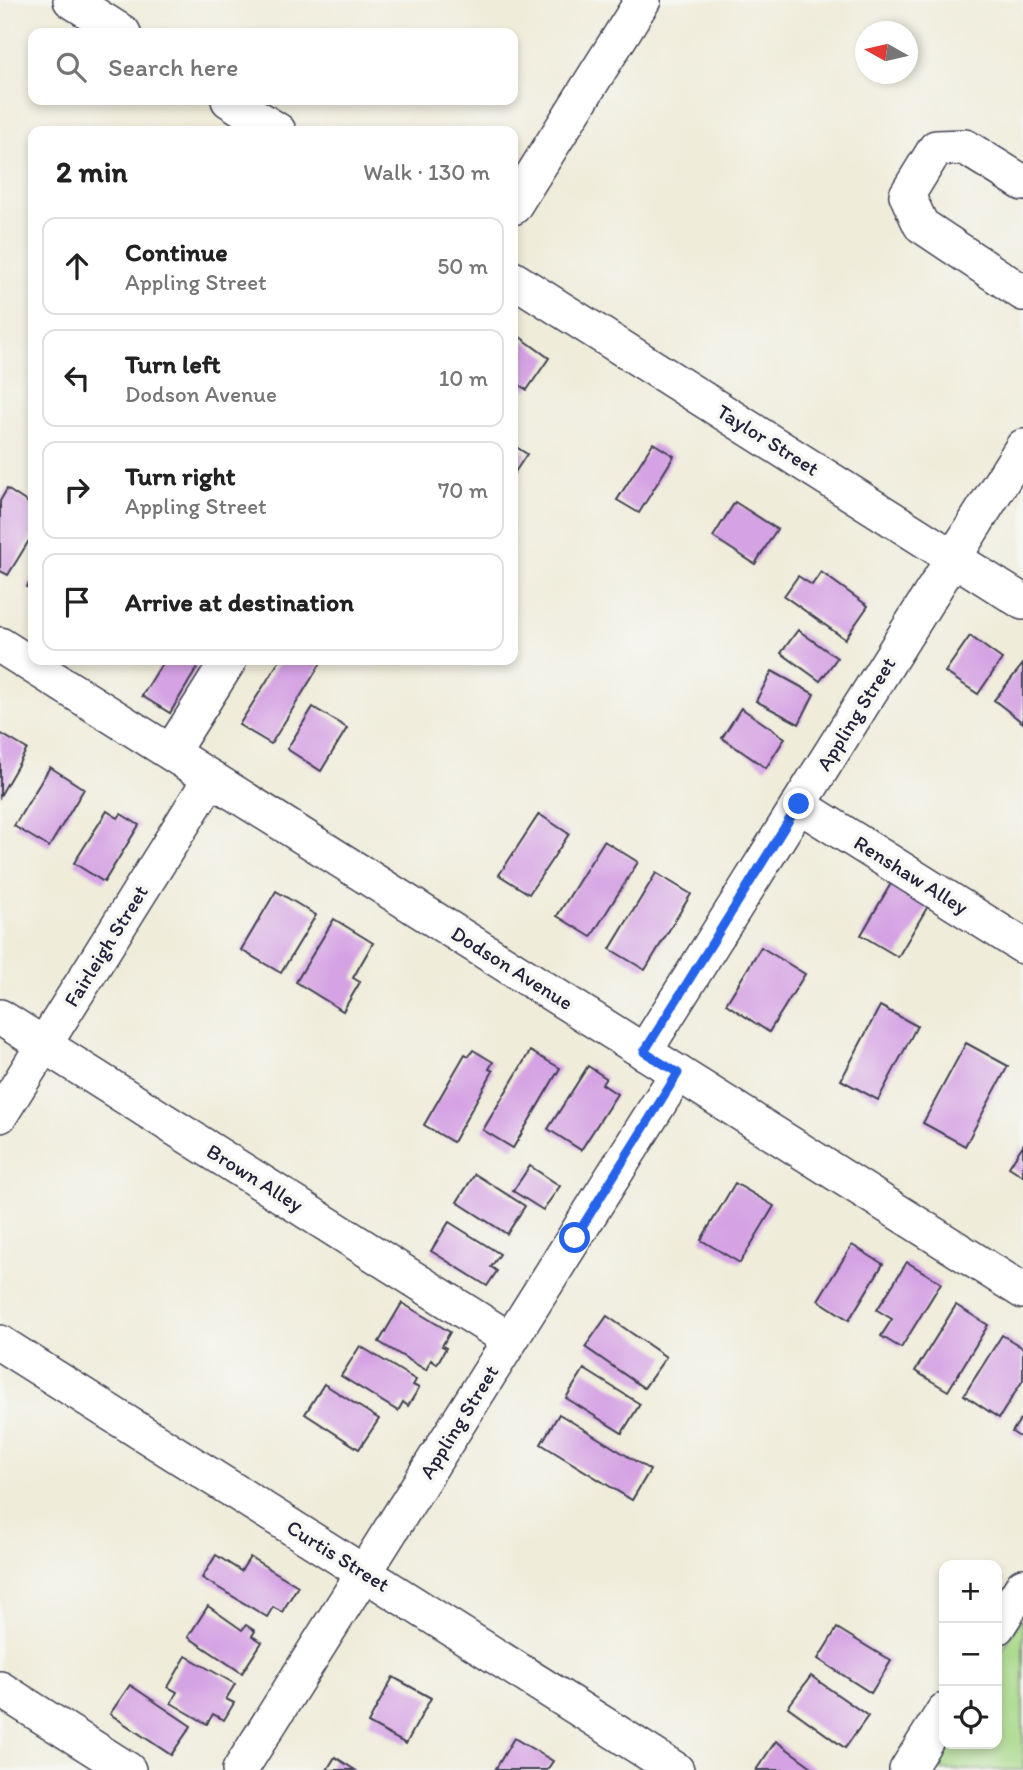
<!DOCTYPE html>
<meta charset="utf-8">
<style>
:root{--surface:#fff;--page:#f6f6f6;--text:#222;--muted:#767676;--line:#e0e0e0}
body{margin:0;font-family:Itim,sans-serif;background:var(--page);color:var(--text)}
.controls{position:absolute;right:21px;bottom:21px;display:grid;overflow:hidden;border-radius:14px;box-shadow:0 4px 10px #0003}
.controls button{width:63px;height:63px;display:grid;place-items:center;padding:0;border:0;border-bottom:2px solid var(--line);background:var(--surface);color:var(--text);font:35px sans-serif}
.compass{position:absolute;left:855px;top:21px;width:63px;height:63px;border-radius:50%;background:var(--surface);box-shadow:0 4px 10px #0003;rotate:278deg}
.stop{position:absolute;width:21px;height:21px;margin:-16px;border:5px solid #2563eb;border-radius:50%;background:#fff}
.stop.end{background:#2563eb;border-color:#fff;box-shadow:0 2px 7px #0008}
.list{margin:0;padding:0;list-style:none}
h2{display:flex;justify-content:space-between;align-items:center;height:91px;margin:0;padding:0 28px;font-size:30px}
h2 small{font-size:23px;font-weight:400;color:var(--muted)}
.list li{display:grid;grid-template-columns:46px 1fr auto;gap:21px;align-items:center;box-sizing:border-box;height:98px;margin:0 14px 14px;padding:0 14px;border:2px solid var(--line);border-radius:14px}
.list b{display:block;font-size:26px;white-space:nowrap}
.list p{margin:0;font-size:23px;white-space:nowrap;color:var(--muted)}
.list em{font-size:23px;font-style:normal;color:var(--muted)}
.icon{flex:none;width:38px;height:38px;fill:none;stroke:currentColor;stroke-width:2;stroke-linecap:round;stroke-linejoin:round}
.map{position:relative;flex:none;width:1023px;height:1770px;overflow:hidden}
.search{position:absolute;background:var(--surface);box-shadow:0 4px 10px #0003;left:28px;top:28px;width:490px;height:77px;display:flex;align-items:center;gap:18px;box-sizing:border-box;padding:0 24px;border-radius:14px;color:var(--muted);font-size:26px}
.panel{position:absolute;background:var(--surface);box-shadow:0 4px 10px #0003;left:28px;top:126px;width:490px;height:539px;border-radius:14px}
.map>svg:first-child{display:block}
.green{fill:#a5d786;stroke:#647c60;stroke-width:2}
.building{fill:#d5a2e3}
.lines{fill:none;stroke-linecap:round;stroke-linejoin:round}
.minor-casing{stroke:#414053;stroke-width:38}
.minor{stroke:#fff;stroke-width:35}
.route{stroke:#2563eb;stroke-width:9}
.labels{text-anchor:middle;stroke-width:7;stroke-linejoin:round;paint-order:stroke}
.street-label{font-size:21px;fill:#22223b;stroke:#f6f6f2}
</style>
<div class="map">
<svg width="1023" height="1770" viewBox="0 0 1023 1770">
<rect width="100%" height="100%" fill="#f6f6f2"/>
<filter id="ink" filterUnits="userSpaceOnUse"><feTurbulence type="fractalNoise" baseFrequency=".0143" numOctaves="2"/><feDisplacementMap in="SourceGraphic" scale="14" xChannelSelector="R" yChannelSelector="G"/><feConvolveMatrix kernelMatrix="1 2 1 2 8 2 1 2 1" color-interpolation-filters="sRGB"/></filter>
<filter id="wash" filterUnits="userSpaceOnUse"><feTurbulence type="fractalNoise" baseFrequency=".00686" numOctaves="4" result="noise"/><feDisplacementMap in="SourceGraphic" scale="28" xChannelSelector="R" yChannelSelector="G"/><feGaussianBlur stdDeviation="1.57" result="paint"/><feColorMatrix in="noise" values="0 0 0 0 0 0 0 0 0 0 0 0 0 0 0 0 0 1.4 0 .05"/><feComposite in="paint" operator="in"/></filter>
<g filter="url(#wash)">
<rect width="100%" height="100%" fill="#efecda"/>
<!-- green -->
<polygon class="green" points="1023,1616 1023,1770 928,1770 944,1743 997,1744 997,1658"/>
<g id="blocks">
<!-- building -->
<g class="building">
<polygon points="513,332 549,358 527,390 513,381"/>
<polygon points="653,443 674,456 639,513 617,500"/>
<polygon points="513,445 527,454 513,475"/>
<polygon points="7,489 33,506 33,534 8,575 0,571 0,501"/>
<polygon points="735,502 777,529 755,564 713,537"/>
<polygon points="821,572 868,606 845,639 784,596 798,576 812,585"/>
<polygon points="33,577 33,591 27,587"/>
<polygon points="798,630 837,658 820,681 781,653"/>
<polygon points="970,636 1002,659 978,694 945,672"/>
<polygon points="159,660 202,660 170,713 142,696 163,662"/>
<polygon points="280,660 316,660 321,663 271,744 239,725"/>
<polygon points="1023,664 1023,723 994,700"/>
<polygon points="772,671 814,694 799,724 756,701"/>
<polygon points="313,707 347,728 321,771 287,749"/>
<polygon points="741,708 785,738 766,768 722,738"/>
<polygon points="0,733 27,749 0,796"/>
<polygon points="50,767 84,789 49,847 14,826"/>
<polygon points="107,811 118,818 121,814 139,825 104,882 74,863"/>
<polygon points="539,814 569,834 529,894 499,875"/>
<polygon points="604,841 638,862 591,937 557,916"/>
<polygon points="656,873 691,894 645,970 610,949"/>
<polygon points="893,880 931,901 898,957 861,935"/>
<polygon points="276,891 316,915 281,973 241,950"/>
<polygon points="334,919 373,943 353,978 360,982 343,1011 296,982"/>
<polygon points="761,947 805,974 769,1032 726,1004"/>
<polygon points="880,1006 917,1026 878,1100 841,1080"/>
<polygon points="966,1043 1008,1066 965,1146 923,1123"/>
<polygon points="473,1050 493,1062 489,1069 493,1071 453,1142 424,1125 465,1054 469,1056"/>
<polygon points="530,1051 560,1068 513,1148 483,1130"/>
<polygon points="588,1066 606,1078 602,1084 617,1094 581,1150 548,1129"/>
<polygon points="1023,1145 1023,1176 1009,1167"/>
<polygon points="530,1166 560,1186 543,1210 513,1191"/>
<polygon points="475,1174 525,1206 507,1234 457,1202"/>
<polygon points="735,1183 774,1206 740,1263 701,1240"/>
<polygon points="449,1222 500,1254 491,1267 497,1271 487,1286 431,1251"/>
<polygon points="852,1245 883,1264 849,1320 818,1300"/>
<polygon points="907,1262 941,1283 901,1348 881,1336 892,1319 877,1310"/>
<polygon points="402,1303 450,1332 442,1346 446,1348 437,1364 431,1360 426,1370 379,1342"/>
<polygon points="956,1305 988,1325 948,1391 915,1371"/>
<polygon points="607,1316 666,1357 644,1388 585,1347"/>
<polygon points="1002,1335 1023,1348 1023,1380 999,1418 964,1395"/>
<polygon points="360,1346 416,1380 413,1385 419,1388 408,1406 403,1402 398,1411 341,1376"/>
<polygon points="584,1369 640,1404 622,1433 566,1398"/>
<polygon points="324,1384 379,1419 359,1449 305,1414"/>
<polygon points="559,1414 650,1470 632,1500 541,1444"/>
<polygon points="1023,1415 1023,1439 1012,1432"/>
<polygon points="216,1555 241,1571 250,1557 298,1586 282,1612 273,1607 267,1617 202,1578"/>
<polygon points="208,1606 242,1630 246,1625 255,1631 252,1636 262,1642 242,1673 188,1637"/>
<polygon points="837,1628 891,1661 871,1693 818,1659"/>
<polygon points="186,1656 235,1684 226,1699 234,1703 224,1720 213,1714 207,1724 171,1703 177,1692 168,1687"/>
<polygon points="811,1676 868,1716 845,1748 788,1707"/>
<polygon points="393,1677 431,1698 406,1744 368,1723"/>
<polygon points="130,1685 191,1726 171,1755 110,1714"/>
<polygon points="514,1738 553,1761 547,1770 495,1770"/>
<polygon points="776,1741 816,1770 756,1770"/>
<polygon points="335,1757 355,1770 327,1770"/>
</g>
</g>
</g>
<g filter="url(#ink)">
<use href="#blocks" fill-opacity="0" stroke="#414053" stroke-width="2"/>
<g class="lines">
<!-- minor casing -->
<g class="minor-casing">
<g id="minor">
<polyline points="71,0 123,33"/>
<polyline points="229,100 278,131"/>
<polyline points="1023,183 965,147 936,148 907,195 921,225 1023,293"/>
<polyline points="513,207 643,0"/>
<polyline points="513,279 1023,602"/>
<polyline points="0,645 1023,1291"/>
<polyline points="171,752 229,660"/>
<polyline points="799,805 1023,946"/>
<polyline points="0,1017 510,1340"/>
<polyline points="644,1052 1023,447"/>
<polyline points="0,1115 211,778"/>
<polyline points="0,1343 676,1770"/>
<polyline points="997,1627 1023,1586"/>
<polyline points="0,1689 128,1770"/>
<polyline points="240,1770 678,1073"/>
<polyline points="907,1770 944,1711"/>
</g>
</g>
<!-- minor -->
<use href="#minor" class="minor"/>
</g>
</g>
<g class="lines" filter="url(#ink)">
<!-- route -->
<polyline class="route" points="575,1238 678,1073 644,1052 799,804"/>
</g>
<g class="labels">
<!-- street labels -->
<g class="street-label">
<text transform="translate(768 440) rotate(32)" y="7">Taylor Street</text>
<text transform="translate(856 714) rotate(-58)" y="7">Appling Street</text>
<text transform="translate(911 875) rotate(32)" y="7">Renshaw Alley</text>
<text transform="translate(106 946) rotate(-58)" y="7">Fairleigh Street</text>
<text transform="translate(512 968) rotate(32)" y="7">Dodson Avenue</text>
<text transform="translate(255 1178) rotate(32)" y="7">Brown Alley</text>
<text transform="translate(459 1422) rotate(-58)" y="7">Appling Street</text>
<text transform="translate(338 1556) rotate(32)" y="7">Curtis Street</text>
</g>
</g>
</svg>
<div class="controls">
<button>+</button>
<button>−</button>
<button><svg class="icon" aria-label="locate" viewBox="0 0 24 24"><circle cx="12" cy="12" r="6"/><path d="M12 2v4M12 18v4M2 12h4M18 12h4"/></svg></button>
</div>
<svg class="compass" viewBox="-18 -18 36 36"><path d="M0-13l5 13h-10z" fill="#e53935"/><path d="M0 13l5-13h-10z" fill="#767676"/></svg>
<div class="stop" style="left:575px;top:1238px"></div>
<div class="stop end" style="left:799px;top:804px"></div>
<div class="search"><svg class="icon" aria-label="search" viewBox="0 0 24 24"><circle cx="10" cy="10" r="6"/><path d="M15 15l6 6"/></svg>Search here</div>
<section class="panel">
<h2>2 min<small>Walk · 130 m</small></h2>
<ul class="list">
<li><svg class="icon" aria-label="ahead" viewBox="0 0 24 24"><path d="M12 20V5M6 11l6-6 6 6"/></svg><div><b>Continue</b><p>Appling Street</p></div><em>50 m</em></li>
<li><svg class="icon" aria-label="left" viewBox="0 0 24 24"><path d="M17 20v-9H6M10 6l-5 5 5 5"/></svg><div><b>Turn left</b><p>Dodson Avenue</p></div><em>10 m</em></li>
<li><svg class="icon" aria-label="right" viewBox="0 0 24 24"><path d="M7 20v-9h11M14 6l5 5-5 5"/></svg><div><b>Turn right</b><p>Appling Street</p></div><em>70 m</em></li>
<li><svg class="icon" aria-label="arrive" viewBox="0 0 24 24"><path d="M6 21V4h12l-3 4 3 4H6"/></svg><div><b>Arrive at destination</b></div></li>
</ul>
</section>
</div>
